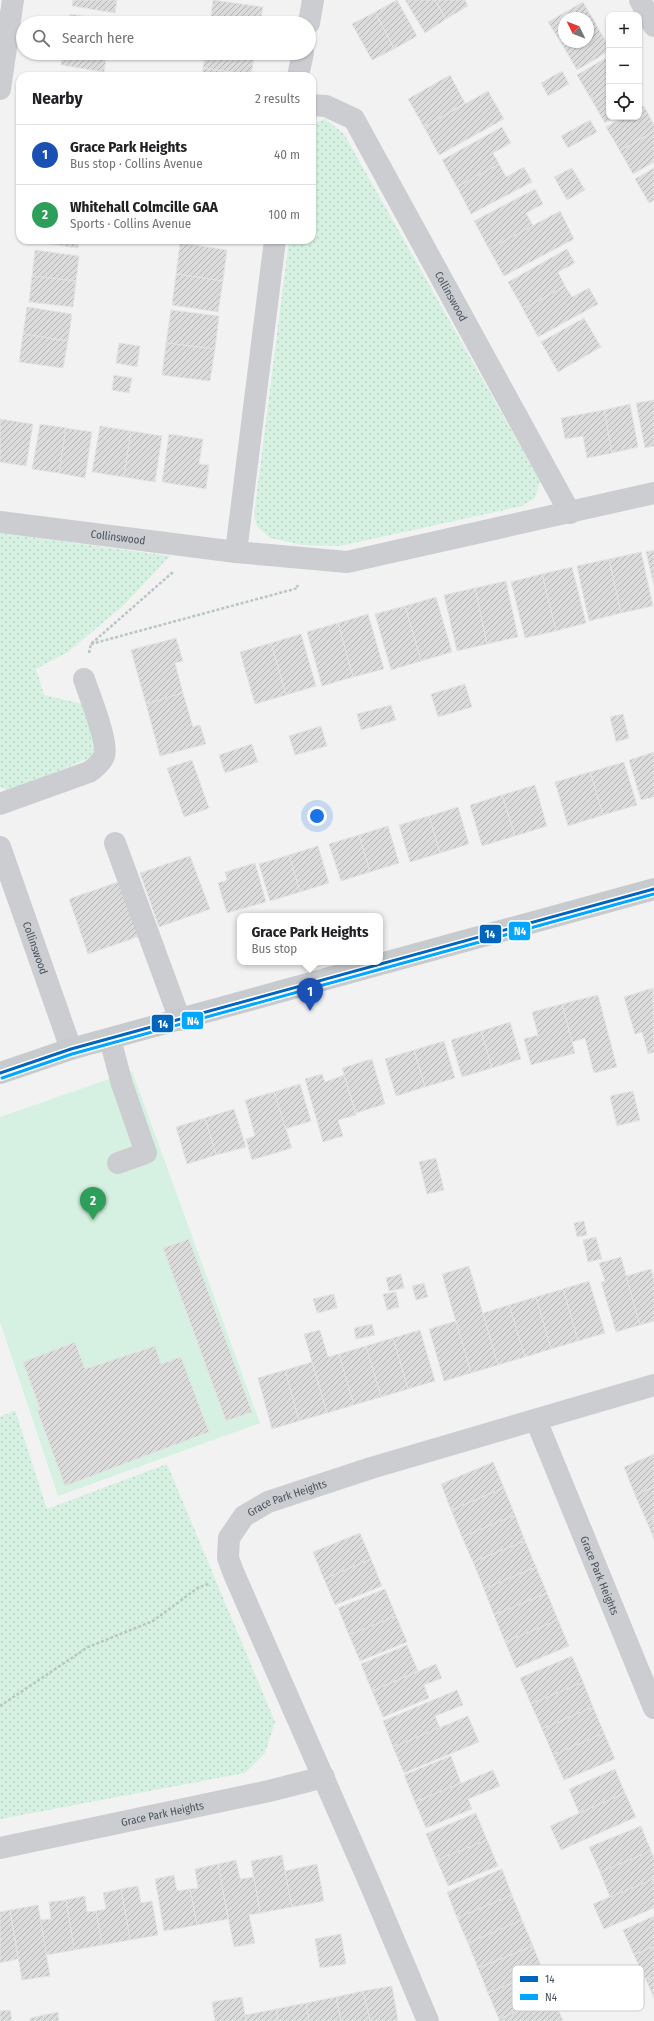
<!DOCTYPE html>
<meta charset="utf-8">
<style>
:root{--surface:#fff;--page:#f2f2f2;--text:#202124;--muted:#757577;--line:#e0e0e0;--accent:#0b8043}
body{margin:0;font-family:"Fira Sans Condensed",sans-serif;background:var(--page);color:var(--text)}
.controls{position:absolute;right:12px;top:12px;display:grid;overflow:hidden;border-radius:8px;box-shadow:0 1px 3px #0004}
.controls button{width:36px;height:36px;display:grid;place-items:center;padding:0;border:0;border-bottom:1px solid var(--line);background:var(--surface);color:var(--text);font:20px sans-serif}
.compass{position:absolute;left:558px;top:12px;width:36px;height:36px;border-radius:50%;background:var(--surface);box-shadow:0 1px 3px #0004;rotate:313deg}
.you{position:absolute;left:317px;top:816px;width:14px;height:14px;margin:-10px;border:3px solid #fff;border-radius:50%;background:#1a73e8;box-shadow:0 0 0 6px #1a73e833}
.badge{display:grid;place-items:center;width:26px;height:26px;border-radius:50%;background:var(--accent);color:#fff;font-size:13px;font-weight:700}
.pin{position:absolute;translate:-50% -33px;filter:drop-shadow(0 1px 2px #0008)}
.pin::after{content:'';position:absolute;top:21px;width:14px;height:12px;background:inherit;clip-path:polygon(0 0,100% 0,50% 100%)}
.popup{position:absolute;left:237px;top:913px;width:146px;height:52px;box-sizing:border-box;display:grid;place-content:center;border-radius:8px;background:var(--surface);filter:drop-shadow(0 1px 3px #0005);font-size:13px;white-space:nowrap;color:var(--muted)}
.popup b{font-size:15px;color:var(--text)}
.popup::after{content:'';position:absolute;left:50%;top:100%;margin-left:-8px;border:8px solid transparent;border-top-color:var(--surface)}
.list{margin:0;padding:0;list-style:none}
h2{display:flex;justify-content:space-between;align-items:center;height:52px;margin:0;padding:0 16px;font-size:17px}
h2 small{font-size:13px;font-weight:400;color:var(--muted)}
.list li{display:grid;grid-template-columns:26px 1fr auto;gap:12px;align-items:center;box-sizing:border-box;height:60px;padding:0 16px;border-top:1px solid var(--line)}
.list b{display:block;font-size:15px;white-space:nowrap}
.list p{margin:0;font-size:13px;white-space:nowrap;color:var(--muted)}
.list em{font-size:13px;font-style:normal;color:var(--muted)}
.icon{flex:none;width:22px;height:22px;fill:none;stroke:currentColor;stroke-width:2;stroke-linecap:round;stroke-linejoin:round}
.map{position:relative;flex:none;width:654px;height:2021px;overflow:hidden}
.search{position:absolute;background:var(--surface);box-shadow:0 1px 3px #0004;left:16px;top:16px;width:300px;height:44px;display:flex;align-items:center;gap:10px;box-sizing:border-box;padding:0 14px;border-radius:22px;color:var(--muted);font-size:15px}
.panel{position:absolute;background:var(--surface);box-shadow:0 1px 3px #0004;left:16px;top:72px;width:300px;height:172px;border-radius:12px}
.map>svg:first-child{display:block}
.grass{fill:url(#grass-dots)}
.garden{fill:#d6f1e1}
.building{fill:url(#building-hatch);stroke:#e3e4e5}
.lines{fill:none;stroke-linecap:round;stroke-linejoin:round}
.path{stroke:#b9c6c2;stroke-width:2.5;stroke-dasharray:3 2;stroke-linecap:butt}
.minor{stroke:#cbcdd0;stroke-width:22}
.major{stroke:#c8cbce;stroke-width:22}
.bus-1-casing{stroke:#fff;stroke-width:6}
.bus-2-casing{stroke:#fff;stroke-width:6}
.bus-1{stroke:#0065bd;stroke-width:3}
.bus-2{stroke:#00a6ff;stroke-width:3}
.labels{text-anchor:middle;stroke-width:3.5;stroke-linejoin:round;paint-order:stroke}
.street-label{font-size:11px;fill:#48545f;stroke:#fff}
.key{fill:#fff;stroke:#c8cccf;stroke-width:1}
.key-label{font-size:11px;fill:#48545f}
.line-badge{stroke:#fff;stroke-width:1.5}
.badge-label{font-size:11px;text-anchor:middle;font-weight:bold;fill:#fff}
</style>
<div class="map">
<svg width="654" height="2021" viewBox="0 0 654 2021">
<defs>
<pattern id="grass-dots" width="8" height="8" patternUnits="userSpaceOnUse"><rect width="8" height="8" fill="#d6f1e1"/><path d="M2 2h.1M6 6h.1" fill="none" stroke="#b9d1c3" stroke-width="1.8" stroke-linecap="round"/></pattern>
<pattern id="building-hatch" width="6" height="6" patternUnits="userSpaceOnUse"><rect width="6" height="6" fill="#dbdbdc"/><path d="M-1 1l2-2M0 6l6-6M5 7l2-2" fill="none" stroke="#b4b4b6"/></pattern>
</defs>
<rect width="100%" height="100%" fill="#f2f2f2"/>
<!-- grass -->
<g class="grass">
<polygon points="325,119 344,134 540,481 535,498 522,506 340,546 303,545 270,538 257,526 254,515 289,240 312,240 312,124"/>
<polygon points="0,533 170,556 125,604 68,652 36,669 44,695 87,705 95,736 93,756 12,792 0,787"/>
<polygon points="15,1410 47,1509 167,1464 275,1722 265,1753 245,1773 0,1819 0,1417"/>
</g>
<!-- garden -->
<polygon class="garden" points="132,1071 260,1423 58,1496 0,1322 0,1117"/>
<!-- building -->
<g class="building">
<polygon points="73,0 117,0 115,13 72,6"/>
<polygon points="213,0 263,7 260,23 210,23"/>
<polygon points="397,0 417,36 394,49 375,12"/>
<polygon points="405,0 435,0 446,19 425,33"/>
<polygon points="435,0 465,0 468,6 446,19"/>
<polygon points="583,2 597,26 588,31 588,18 564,18 564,42 569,42 563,46 548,22"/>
<polygon points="375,12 394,49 372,60 352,24"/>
<polygon points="70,14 113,21 113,23 68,23"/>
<polygon points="597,26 609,47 609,51 577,70 563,46 569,42 588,42 588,31"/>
<polygon points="63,53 107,53 104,72 61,65"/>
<polygon points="205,53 255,53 251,75 203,68"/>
<polygon points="609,56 609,88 591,99 577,75"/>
<polygon points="203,68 251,75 251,76 202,76"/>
<polygon points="562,71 569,84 548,96 541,83"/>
<polygon points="60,72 84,76 60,76"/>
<polygon points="450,75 465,103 424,127 408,99"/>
<polygon points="609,88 609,117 616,117 605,123 591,99"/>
<polygon points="488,91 504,119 439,155 424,127"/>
<polygon points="644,106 654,125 654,131 620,151 606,127 625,117 639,117 639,109"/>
<polygon points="590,120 597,132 568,148 561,136"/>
<polygon points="502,127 511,143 493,153 499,164 457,187 442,160"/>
<polygon points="654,131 654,162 633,174 620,151"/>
<polygon points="499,164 506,177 524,167 532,182 471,214 457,187"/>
<polygon points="572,168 585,190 567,200 554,177"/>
<polygon points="654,168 654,200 649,203 635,179"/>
<polygon points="535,189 543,204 526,213 533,226 489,249 474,221"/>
<polygon points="560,211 574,239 504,276 489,249"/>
<polygon points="36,240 79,240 78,248 36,242"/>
<polygon points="180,243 227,250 223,281 176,274"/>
<polygon points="567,249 575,263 558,272 565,286 523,309 508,282"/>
<polygon points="35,250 79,256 76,281 32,276"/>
<polygon points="176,274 223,281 218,312 172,305"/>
<polygon points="32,276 76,281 73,307 29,302"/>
<polygon points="565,286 572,297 589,288 598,304 538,337 523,309"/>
<polygon points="27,307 72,314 68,341 23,334"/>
<polygon points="171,310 219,316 215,349 166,343"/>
<polygon points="584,318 601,347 558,372 541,342"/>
<polygon points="23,334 68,341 63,368 19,362"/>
<polygon points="119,343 140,346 137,367 116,363"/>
<polygon points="166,343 215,349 210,381 162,375"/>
<polygon points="114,375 132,378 129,393 112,390"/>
<polygon points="654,400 654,446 645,448 636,403"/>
<polygon points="630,404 638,447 612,453 604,410"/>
<polygon points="604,410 612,453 587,458 583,436 565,439 561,418"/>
<polygon points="0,419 33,424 26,466 0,462"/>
<polygon points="40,424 66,428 59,473 32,469"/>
<polygon points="100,426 131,431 124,477 92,472"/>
<polygon points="66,428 92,432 85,478 59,473"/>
<polygon points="131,431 162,436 155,482 124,477"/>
<polygon points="169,434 203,439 199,464 209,465 206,489 162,482"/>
<polygon points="654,550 654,586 646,552"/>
<polygon points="641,552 653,606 621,613 609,559"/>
<polygon points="609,559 621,613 589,621 577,566"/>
<polygon points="572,567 586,623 556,631 542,574"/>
<polygon points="542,574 556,631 525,638 511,582"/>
<polygon points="506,581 518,637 487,644 475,588"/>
<polygon points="475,588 487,644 457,651 444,595"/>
<polygon points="436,597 452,652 421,661 405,606"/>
<polygon points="405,606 421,661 391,670 375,614"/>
<polygon points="368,614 384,669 353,677 338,623"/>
<polygon points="338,623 353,677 322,686 307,632"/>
<polygon points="301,634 316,686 286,695 271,643"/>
<polygon points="176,638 183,661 175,663 183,693 146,704 131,650"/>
<polygon points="271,643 286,695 255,704 240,652"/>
<polygon points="465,684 472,707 438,717 431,694"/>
<polygon points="183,693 193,727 200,725 206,744 160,756 146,704"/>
<polygon points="391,705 396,720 361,730 357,714"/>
<polygon points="623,714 629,738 616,742 610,717"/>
<polygon points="321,726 327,746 295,755 289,736"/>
<polygon points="252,744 258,762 225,773 219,755"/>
<polygon points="654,752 654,797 641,800 629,760"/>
<polygon points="192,760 209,808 184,817 167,768"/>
<polygon points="624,762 637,805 603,815 590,772"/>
<polygon points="590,772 603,815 568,826 555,782"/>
<polygon points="535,785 547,826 515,836 502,795"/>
<polygon points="502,795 515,836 482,846 470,805"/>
<polygon points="458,807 469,844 440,853 429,816"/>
<polygon points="429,816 440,853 410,862 399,825"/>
<polygon points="388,826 399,863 370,872 359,835"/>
<polygon points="359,835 370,872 341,881 329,844"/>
<polygon points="318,846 329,883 300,892 289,855"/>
<polygon points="289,855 300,892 270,901 259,864"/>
<polygon points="190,856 210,909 159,927 140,873"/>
<polygon points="255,863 266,902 227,913 218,883 227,880 225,872"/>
<polygon points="121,881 140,936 88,954 69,899"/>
<polygon points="653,988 654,1052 648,1054 642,1032 635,1034 624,997"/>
<polygon points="598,995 617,1067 594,1073 585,1038 572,1042 562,1004"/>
<polygon points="562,1004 575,1053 531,1065 524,1039 538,1035 532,1012"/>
<polygon points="510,1022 521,1059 492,1068 481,1031"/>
<polygon points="481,1031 492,1068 462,1077 451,1040"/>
<polygon points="444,1041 455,1078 425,1087 414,1050"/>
<polygon points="414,1050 425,1087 396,1096 385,1059"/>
<polygon points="372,1059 385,1104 356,1113 342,1068"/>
<polygon points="322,1074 325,1082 344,1075 356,1115 338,1120 343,1136 323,1142 305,1079"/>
<polygon points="300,1084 311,1121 285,1129 274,1092"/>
<polygon points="633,1091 640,1120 617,1126 610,1096"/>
<polygon points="274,1092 292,1148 252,1160 246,1139 255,1136 245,1100"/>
<polygon points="234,1109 246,1147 216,1155 205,1118"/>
<polygon points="205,1118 216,1155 187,1164 176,1127"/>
<polygon points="436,1158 444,1190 427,1194 419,1162"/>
<polygon points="584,1221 587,1235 577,1237 574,1223"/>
<polygon points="596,1237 602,1259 588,1262 583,1240"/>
<polygon points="189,1239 252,1412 226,1421 163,1248"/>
<polygon points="621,1257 640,1325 616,1332 601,1282 605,1281 599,1263"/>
<polygon points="469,1266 498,1365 471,1373 442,1274"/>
<polygon points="651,1269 654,1279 654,1321 640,1325 626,1276"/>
<polygon points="401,1274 404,1288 389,1291 386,1278"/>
<polygon points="589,1281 605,1333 578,1341 563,1289"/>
<polygon points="424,1283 428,1297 416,1300 412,1286"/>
<polygon points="563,1289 578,1341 551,1349 536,1297"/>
<polygon points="396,1292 399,1307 387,1310 383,1294"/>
<polygon points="334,1294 337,1308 317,1313 313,1299"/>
<polygon points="536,1297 551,1349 525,1357 509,1305"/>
<polygon points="509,1305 525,1357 498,1365 483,1313"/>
<polygon points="456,1321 471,1373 444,1381 429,1329"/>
<polygon points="372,1324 375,1335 356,1339 354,1328"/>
<polygon points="320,1330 328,1357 339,1354 354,1405 327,1413 304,1334"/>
<polygon points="420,1330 435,1381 408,1389 393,1338"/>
<polygon points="393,1338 408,1389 381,1397 366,1346"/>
<polygon points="75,1342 85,1369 155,1346 161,1364 181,1357 209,1432 65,1486 37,1410 40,1409 23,1362"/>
<polygon points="366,1346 381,1397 354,1405 339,1354"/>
<polygon points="312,1362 327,1413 299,1421 285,1370"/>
<polygon points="285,1370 299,1421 272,1429 258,1378"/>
<polygon points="654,1454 654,1487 635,1495 624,1467"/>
<polygon points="493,1462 504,1488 451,1510 441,1484"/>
<polygon points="654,1487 654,1519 647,1522 635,1495"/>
<polygon points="504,1488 515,1515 462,1537 451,1510"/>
<polygon points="515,1515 525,1541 473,1562 462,1537"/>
<polygon points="654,1519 654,1539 647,1522"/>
<polygon points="360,1533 371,1559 324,1579 313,1552"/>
<polygon points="525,1541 536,1567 484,1589 473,1562"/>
<polygon points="371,1559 382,1586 335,1605 324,1579"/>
<polygon points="536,1567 547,1593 494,1615 484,1589"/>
<polygon points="385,1589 396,1616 349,1635 338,1608"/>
<polygon points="547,1593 558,1620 505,1642 494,1615"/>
<polygon points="396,1616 407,1642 360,1661 349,1635"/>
<polygon points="558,1620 569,1646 516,1668 505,1642"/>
<polygon points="407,1645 418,1671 372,1691 361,1664"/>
<polygon points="572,1656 583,1682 531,1704 520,1678"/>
<polygon points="436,1664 442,1678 424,1685 429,1698 383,1717 372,1691"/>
<polygon points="583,1682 593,1707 542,1729 531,1704"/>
<polygon points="457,1690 463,1705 435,1716 440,1728 393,1747 383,1721"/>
<polygon points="593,1707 604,1733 553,1755 542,1729"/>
<polygon points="468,1716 479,1742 404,1773 393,1747"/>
<polygon points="604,1733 615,1759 564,1780 553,1755"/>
<polygon points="451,1756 461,1783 415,1802 404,1775"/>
<polygon points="615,1769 625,1793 579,1813 569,1789"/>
<polygon points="493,1770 500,1786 468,1799 472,1809 426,1828 415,1802"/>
<polygon points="625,1793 636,1817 561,1850 550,1826"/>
<polygon points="476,1813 487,1840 437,1860 426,1834"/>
<polygon points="641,1826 651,1851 600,1872 589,1847"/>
<polygon points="487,1840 498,1866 448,1886 437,1860"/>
<polygon points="651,1851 654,1858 654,1879 610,1897 600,1872"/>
<polygon points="282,1855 292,1907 260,1913 251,1861"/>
<polygon points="236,1860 240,1879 254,1877 260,1913 249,1915 255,1943 234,1947 218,1864"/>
<polygon points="218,1864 228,1919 197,1925 190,1889 198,1888 195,1869"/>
<polygon points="317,1864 324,1901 292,1907 285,1871"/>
<polygon points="502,1869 512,1895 457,1918 447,1892"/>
<polygon points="174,1875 177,1891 190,1889 197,1925 164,1931 155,1879"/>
<polygon points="654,1879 654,1908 604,1929 593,1904"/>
<polygon points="138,1886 141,1903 152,1901 158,1935 130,1940 121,1889"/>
<polygon points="121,1889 130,1940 102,1945 96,1911 106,1909 103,1893"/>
<polygon points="512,1895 522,1920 468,1943 457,1918"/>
<polygon points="85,1896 87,1912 96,1911 102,1945 74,1950 66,1900"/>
<polygon points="66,1900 74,1950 46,1955 40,1920 51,1919 49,1902"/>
<polygon points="38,1905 50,1976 22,1980 10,1910"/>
<polygon points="10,1910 18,1959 0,1963 0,1912"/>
<polygon points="654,1916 654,1946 634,1955 623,1930"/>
<polygon points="522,1920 533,1946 478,1968 468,1943"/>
<polygon points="341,1934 346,1964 320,1968 315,1939"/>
<polygon points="533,1946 543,1971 488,1993 478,1968"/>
<polygon points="654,1946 654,1977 646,1980 634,1955"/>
<polygon points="543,1971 553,1996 499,2019 488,1993"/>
<polygon points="654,1977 654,1998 646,1980"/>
<polygon points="392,1986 398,2021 370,2021 363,1991"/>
<polygon points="363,1991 370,2021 341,2021 336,1997"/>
<polygon points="553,1996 563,2021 499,2021 499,2019"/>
<polygon points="242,1997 246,2021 215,2021 212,2002"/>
<polygon points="336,1997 341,2021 309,2021 306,2003"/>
<polygon points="306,2003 309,2021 278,2021 276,2009"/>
<polygon points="276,2009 278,2021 246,2021 245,2015"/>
<polygon points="10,2010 12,2021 0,2021 0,2011"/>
<polygon points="58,2012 59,2021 30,2021 30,2018"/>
</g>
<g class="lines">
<!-- path -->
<g class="path">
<polyline points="91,644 298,588 297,585"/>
<polyline points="89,653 91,644 173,572"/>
<polyline points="0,1706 88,1647 153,1621 199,1587 209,1584"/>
</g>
<!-- minor -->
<g class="minor">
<polyline points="640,0 654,26"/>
<polyline points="309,23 313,0"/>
<polyline points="298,76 303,53"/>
<polyline points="0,89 13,0"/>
<path id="s1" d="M312 105 326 106 354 119 570 513"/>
<path id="s2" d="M0 522 236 552 347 562 654 493"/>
<polyline points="236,552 275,240"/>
<path d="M0 804 89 772C95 768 101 763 104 756 109 743 89 694 84 679"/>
<polyline points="115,843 180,1020"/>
<path id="s3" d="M0 847 71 1049"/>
<polyline points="110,1039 122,1084 146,1153 118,1163"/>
<path id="s4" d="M536 1420 654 1708"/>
<path id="s5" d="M0 1848 269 1791 324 1777"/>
<path id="s6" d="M428 2021 371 1886 234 1574 228 1558 229 1538 244 1516 268 1502 371 1468 654 1385"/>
</g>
<!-- major -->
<polyline class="major" points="0,1073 71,1049 654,889"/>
<!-- bus-1 casing -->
<g class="bus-1-casing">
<polyline id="bus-1" points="0,1073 71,1049 654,889"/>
</g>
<!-- bus-2 casing -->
<g class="bus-2-casing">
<polyline id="bus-2" points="2,1078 72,1054 654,894"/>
</g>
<!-- bus-1 -->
<use href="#bus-1" class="bus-1"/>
<!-- bus-2 -->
<use href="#bus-2" class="bus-2"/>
</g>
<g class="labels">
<!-- street labels -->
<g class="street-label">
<text dy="4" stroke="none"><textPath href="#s1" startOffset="247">Collinswood</textPath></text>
<text dy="4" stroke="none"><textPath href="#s2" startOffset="119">Collinswood</textPath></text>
<text dy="4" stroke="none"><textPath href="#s3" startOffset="107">Collinswood</textPath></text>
<text dy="4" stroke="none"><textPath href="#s6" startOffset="598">Grace Park Heights</textPath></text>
<text dy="4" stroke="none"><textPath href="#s4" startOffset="168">Grace Park Heights</textPath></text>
<text dy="4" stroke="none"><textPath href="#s5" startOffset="166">Grace Park Heights</textPath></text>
</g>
</g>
<!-- legend -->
<rect x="512" y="1965" width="132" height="46" rx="6" class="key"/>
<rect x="520" y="1976" width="18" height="6" fill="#0065bd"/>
<rect x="520" y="1994" width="18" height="6" fill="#00a6ff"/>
<g class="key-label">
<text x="545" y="1983">14</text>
<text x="545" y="2001">N4</text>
</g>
<g class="line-badge">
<rect x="508" y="921" width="23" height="20" rx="4" fill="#00a6ff"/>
<rect x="479" y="924" width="23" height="20" rx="4" fill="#0065bd"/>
<rect x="181" y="1011" width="23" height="19" rx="4" fill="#00a6ff"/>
<rect x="151" y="1014" width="23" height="19" rx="4" fill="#0065bd"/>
</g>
<g class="badge-label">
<text x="520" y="935">N4</text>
<text x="490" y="938">14</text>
<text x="193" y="1025">N4</text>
<text x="163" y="1028">14</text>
</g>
</svg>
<div class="controls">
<button>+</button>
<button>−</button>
<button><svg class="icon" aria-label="locate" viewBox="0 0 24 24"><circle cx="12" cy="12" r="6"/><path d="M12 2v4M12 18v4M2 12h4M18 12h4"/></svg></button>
</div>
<svg class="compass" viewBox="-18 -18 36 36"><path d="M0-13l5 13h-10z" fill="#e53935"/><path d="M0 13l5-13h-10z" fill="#757577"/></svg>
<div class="you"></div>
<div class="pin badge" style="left:310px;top:1011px;background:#1a4fb4">1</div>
<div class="popup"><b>Grace Park Heights</b>Bus stop</div>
<div class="pin badge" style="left:93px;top:1220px;background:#2e9e5b">2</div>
<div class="search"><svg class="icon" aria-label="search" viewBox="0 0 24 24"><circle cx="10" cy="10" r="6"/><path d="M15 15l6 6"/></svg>Search here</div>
<section class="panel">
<h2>Nearby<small>2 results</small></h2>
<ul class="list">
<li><span class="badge" style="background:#1a4fb4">1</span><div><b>Grace Park Heights</b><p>Bus stop · Collins Avenue</p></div><em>40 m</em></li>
<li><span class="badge" style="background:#2e9e5b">2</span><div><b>Whitehall Colmcille GAA</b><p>Sports · Collins Avenue</p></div><em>100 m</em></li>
</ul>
</section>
</div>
